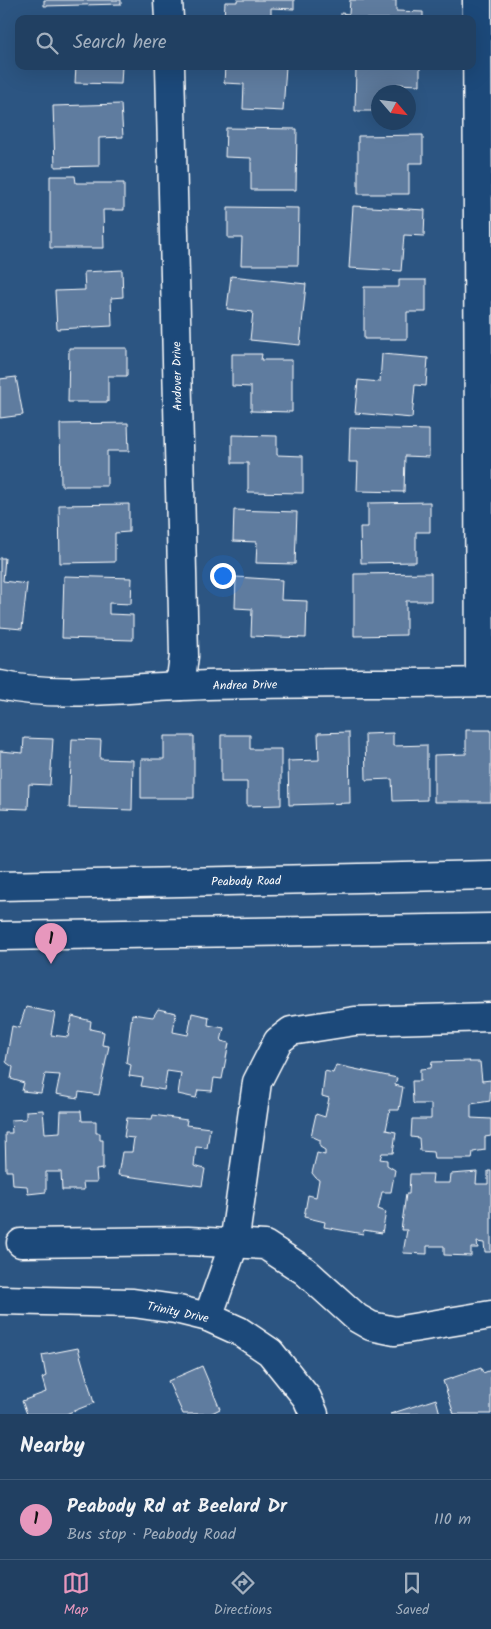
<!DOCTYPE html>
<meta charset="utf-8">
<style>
:root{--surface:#214062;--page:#2d4b6b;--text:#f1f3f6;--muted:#a2afbe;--line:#3e5977;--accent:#e797bd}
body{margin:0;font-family:Kalam,sans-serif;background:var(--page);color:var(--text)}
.compass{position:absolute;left:371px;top:85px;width:45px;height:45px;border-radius:50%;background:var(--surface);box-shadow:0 5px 20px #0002;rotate:118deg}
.you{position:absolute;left:222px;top:575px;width:18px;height:18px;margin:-12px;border:4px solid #fff;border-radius:50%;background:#1a73e8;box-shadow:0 0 0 8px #1a73e833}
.badge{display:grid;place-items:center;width:32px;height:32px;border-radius:50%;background:var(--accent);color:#111;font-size:16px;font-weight:700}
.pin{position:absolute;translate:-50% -41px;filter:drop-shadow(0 1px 2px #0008)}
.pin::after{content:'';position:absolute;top:26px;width:18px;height:15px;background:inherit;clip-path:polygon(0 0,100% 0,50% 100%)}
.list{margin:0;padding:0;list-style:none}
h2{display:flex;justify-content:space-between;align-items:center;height:65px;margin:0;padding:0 20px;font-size:21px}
h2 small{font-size:16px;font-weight:400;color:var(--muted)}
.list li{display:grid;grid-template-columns:32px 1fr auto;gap:15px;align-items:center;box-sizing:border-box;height:80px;padding:0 20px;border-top:1px solid var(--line)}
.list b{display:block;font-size:19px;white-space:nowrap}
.list p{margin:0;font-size:16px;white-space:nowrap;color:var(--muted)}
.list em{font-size:16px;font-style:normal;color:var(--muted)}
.icon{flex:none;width:28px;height:28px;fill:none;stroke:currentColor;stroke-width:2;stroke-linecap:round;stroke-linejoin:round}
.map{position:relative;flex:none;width:491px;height:1414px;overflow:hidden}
.search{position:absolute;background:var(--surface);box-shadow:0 5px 20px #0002;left:15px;right:15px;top:15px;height:55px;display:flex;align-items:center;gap:12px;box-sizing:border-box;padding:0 18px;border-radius:10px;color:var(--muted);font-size:19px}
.sheet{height:145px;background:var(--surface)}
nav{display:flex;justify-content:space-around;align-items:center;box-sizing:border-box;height:70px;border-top:1px solid var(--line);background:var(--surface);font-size:14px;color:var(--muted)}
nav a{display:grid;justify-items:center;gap:2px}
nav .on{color:var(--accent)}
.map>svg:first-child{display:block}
.building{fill:#5e7c9f;stroke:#fff}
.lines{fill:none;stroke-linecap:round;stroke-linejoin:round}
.minor-casing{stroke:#fff;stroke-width:31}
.major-casing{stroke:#fff;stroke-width:31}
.minor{stroke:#1f4a7a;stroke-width:28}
.major{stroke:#1f4a7a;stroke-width:28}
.labels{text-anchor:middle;stroke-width:5;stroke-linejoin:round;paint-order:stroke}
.street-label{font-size:12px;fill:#fff;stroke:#1f4a7a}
</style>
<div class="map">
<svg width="491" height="1414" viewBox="0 0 491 1414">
<rect width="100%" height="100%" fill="#2c5582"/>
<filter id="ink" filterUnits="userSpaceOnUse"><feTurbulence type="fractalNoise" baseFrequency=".02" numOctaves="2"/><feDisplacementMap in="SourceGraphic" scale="10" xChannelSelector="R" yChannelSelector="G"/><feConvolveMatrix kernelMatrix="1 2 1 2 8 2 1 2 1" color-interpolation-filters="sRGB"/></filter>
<g filter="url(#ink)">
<!-- building -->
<g class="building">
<polygon points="44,0 121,0 121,4 44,6"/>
<polygon points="237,0 294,0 294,9 271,8 271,19 224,19 225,2 237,2"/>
<polygon points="350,0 396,0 396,11 423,12 423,19 341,19 341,13 349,14"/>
<polygon points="76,66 122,66 121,84 75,83"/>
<polygon points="225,66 286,66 283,111 243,109 244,84 224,83"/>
<polygon points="356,66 420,66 420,85 397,84 397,92 378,92 378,111 355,111"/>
<polygon points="121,104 123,137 99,138 99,166 55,167 53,106"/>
<polygon points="226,128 297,129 296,190 251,190 251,158 225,157"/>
<polygon points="423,135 423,163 409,163 409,194 358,194 358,136"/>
<polygon points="50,176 75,176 76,183 124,183 124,210 103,210 104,248 50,248"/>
<polygon points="353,206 425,210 424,236 404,235 401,271 349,268"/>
<polygon points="228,207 299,208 298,265 241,265 242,238 228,238"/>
<polygon points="122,270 123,297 111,298 112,326 57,329 55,291 85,290 84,272"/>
<polygon points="231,276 306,284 300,345 250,340 253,312 227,309"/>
<polygon points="399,280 426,280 426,312 407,312 407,339 364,339 364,287 399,287"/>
<polygon points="69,348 127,348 127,376 108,376 108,402 68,402"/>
<polygon points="232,354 262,354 261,360 292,360 292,412 251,411 251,387 232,386"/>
<polygon points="382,354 428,358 426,386 415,385 412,418 355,413 358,380 380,382"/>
<polygon points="16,377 23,415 0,418 0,379"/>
<polygon points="128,423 129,451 107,451 107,486 61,486 60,424"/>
<polygon points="350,428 429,430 429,457 405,456 404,492 357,491 358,462 349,462"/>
<polygon points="232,435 277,436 277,455 303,456 303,493 248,492 248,463 232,463"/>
<polygon points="430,502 430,532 416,532 416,562 361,563 360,527 368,527 368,503"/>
<polygon points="129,504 129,532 115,533 115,562 60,563 59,505"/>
<polygon points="234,510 297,512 295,564 256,563 257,542 233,541"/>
<polygon points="0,558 5,558 3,581 27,584 22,629 0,627"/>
<polygon points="431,573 431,601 406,601 406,635 354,636 354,574"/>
<polygon points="64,576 132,578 131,604 109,603 109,614 133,615 133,640 62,638"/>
<polygon points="236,577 282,580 281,600 307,601 306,638 251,636 252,609 235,608"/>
<polygon points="466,730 491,730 491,802 434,802 434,755 466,754"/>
<polygon points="349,732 350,803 289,805 288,761 319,760 318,733"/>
<polygon points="393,733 393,746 427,745 427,800 393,801 392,779 366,780 365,734"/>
<polygon points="221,735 250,735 250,749 281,749 281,805 247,806 247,782 221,782"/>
<polygon points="164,736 194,736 194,798 141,798 141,759 164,759"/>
<polygon points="24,738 53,739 50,785 29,784 28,809 0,808 0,751 23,753"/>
<polygon points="72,739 101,740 100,759 133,760 132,810 69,808"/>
<polygon points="26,1007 55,1013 51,1035 68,1037 72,1016 91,1021 90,1029 104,1032 102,1045 109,1046 99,1095 79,1092 78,1098 56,1094 60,1075 45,1074 41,1093 22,1091 24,1083 11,1079 13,1067 7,1063 6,1061 12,1026 19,1028"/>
<polygon points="158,1009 176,1013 173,1032 188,1035 192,1013 209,1017 208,1025 224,1028 221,1041 229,1043 222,1079 214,1078 212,1091 198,1090 196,1098 178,1094 181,1073 167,1071 164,1090 141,1086 143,1078 129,1076 131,1065 126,1063 132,1014 153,1017"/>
<polygon points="470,1061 469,1062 480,1062 482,1081 491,1080 490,1101 471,1104 471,1118 491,1119 491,1136 485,1137 485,1150 473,1152 472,1159 434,1159 433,1152 420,1151 419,1138 411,1137 412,1119 431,1119 431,1104 414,1104 413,1103 412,1081 420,1081 420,1069 431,1068 432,1062"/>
<polygon points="336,1065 397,1078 395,1085 403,1087 399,1110 390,1110 386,1130 396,1132 393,1153 382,1153 380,1159 387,1160 387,1165 395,1170 391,1192 382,1192 378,1209 386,1212 382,1233 364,1230 363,1234 324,1227 325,1222 304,1217 308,1195 316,1197 319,1180 316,1178 312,1173 317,1153 325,1155 325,1150 320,1147 320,1140 311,1136 316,1114 325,1117 329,1098 322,1096 325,1071 333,1073"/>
<polygon points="43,1110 45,1133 60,1132 61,1111 81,1111 82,1121 96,1121 96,1133 100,1133 100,1140 103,1140 103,1169 96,1170 97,1182 83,1182 84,1190 62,1190 61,1172 46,1172 46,1192 28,1194 27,1186 13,1185 12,1171 6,1171 5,1133 12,1133 11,1120 26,1119 26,1111"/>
<polygon points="153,1115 187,1120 186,1125 210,1128 207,1148 196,1147 194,1166 205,1169 202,1186 118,1175 122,1152 132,1152 134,1138 124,1137 127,1118 152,1119"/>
<polygon points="488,1171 491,1171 491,1252 485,1252 484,1243 477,1242 478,1248 471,1248 471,1256 444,1255 444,1246 427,1246 427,1254 403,1253 407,1230 401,1230 406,1194 409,1194 410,1174 433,1174 432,1183 450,1183 451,1174 477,1172 476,1184 488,1184"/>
<polygon points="78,1348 94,1403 66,1414 27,1414 22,1401 46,1392 42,1378 46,1376 42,1355"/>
<polygon points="202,1366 220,1409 210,1414 183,1414 168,1381"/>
<polygon points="481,1368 483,1373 491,1370 491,1414 454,1414 443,1381"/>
<polygon points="436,1399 440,1414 390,1414"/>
</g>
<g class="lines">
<!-- minor casing -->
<g class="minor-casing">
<g id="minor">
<polyline points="168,0 169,19"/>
<polyline points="477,0 480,682"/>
<polyline points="170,66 184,656 180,686"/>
<path d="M0 685C57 698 123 688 181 686 284 682 388 684 491 682"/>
<polyline points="21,1243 188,1241 265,1245 305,1271 357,1318 371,1326 395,1331 491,1315"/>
<polyline points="0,1300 133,1303 175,1309 208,1317 239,1331 270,1352 307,1398 314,1414"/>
<polyline points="208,1317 234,1244 257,1082 278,1041 291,1031 355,1021 491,1017"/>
</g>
</g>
<!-- major casing -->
<g class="major-casing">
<g id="major">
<polyline points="0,886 491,875"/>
<polyline points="0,936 491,928"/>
</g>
</g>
<!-- minor -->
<use href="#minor" class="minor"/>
<!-- major -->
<use href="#major" class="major"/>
</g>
</g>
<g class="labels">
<!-- street labels -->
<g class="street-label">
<text transform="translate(177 376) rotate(-91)" y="4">Andover Drive</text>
<text transform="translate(245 685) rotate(-1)" y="4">Andrea Drive</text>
<text transform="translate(246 881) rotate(-1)" y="4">Peabody Road</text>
<text transform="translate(178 1312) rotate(12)" y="4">Trinity Drive</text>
</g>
</g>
</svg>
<svg class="compass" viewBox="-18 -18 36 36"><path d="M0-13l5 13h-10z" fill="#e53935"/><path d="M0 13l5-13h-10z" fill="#a2afbe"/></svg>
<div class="you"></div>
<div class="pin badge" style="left:51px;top:964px">1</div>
<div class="search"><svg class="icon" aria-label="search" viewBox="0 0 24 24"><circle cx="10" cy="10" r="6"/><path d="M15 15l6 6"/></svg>Search here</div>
</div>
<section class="sheet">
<h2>Nearby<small></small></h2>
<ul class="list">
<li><span class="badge">1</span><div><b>Peabody Rd at Beelard Dr</b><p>Bus stop · Peabody Road</p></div><em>110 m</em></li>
</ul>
</section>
<nav>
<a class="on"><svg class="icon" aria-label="map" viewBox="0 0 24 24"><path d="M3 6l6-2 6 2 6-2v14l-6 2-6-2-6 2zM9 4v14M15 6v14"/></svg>Map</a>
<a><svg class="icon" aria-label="directions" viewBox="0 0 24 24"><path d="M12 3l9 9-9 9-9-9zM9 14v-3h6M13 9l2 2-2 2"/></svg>Directions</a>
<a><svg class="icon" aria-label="saved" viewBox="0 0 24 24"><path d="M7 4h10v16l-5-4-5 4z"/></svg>Saved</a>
</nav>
